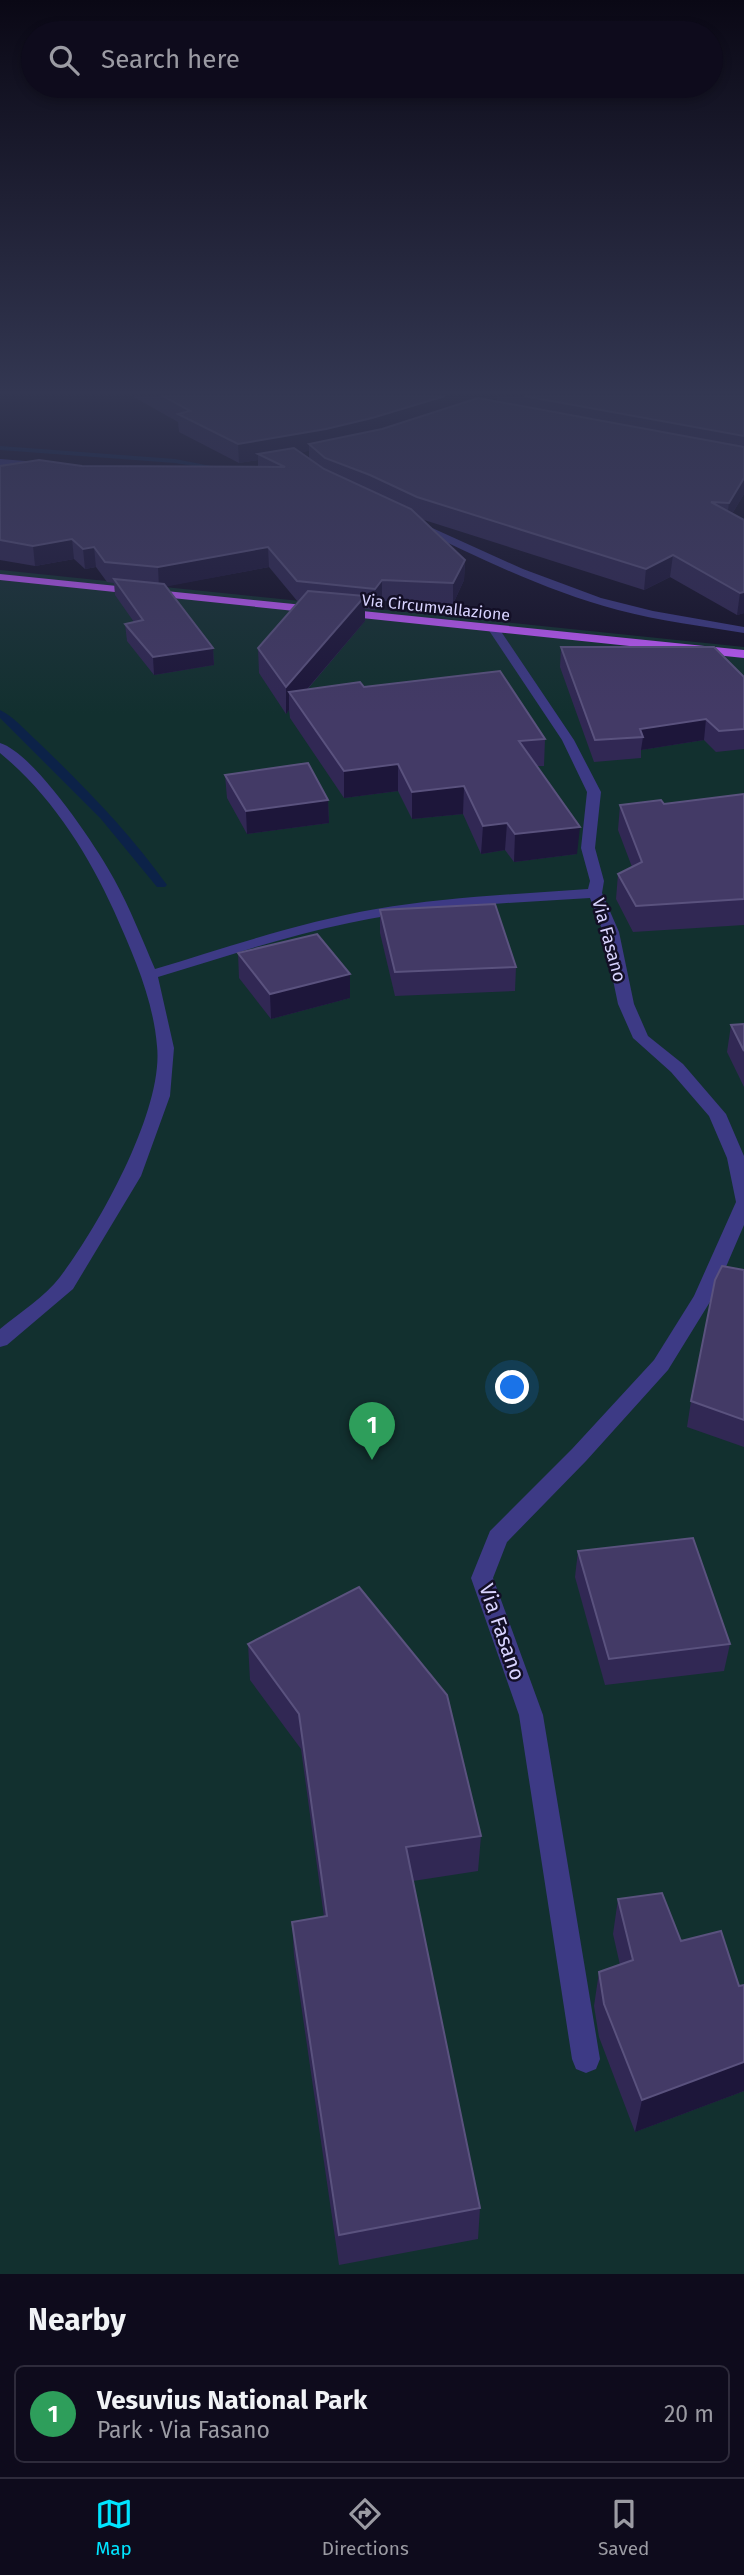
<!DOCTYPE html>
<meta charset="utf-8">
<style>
:root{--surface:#0e0b1c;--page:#171425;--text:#f1f3f6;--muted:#9b9ba3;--line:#2e2b3b;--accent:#00e5ff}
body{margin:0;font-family:"Fira Sans",sans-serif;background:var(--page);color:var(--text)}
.you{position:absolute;left:513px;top:1388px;width:24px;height:24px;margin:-18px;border:5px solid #fff;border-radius:50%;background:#1a73e8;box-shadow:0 0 0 10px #1a73e833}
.badge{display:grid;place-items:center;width:46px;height:46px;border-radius:50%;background:var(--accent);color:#fff;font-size:23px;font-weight:700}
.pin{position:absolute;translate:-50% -58px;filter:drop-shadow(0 2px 4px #0008)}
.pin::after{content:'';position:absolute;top:37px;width:24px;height:21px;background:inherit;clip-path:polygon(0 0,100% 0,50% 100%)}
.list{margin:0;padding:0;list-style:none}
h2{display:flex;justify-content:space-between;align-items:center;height:91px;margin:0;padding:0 28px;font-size:30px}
h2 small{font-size:23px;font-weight:400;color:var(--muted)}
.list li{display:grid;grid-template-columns:46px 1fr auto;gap:21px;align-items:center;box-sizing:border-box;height:98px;margin:0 14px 14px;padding:0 14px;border:2px solid var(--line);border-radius:10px}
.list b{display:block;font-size:26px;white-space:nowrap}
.list p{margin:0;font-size:23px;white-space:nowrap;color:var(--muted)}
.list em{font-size:23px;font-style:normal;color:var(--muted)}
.icon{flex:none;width:38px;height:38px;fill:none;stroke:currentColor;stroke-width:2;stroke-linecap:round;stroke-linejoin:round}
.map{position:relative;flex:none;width:744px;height:2274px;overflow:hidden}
.search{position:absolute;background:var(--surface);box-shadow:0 4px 10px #0003;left:21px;right:21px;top:21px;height:77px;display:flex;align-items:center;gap:18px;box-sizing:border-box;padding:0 24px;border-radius:38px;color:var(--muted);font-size:26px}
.sheet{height:203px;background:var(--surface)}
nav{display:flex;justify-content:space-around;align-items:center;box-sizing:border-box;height:98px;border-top:2px solid var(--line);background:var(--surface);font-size:19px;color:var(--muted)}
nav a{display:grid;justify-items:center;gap:4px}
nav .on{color:var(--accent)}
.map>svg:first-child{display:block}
.green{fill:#12302f}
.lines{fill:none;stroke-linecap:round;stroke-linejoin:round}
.stream{fill:#0c2248;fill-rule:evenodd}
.minor{fill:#3d3a85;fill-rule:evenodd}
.major{fill:#c25bff;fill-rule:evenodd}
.wall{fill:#312854;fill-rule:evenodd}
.shaded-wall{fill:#1d163a}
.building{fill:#433a66;stroke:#5a527e;stroke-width:2}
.labels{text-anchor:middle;stroke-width:5;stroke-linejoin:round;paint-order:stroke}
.far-street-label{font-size:16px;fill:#d9d4ff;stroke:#130f26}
.street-label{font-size:18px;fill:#d9d4ff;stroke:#130f26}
.near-street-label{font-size:21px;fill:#d9d4ff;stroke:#130f26}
</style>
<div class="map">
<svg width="744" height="2274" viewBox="0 0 744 2274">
<rect width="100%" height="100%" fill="#130f26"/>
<!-- green -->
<polygon class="green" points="0,570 744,647 744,2274 0,2274"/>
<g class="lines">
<!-- stream -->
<g class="stream">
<polygon points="0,446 175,459 216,467 212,469 175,463 0,450"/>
<path d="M0 710C13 716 26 731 37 741 84 786 129 832 167 885L165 887H157L101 819 0 718Z"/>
</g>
<!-- minor -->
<g class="minor">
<polygon points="0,459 38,462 43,465 38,468 0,465"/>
<path d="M419 522 523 569 601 598 653 611 744 627V633C702 626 659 621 618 610 547 591 481 559 415 527V523Z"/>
<path d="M490 627H498L574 740 601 792 595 848 604 881 602 893 619 932 634 1004 648 1036 683 1064 726 1114 744 1156V1225L713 1297 668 1370 586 1461 507 1542 493 1578 543 1715 600 2059 596 2069 586 2073 576 2069 572 2059 519 1715 471 1578 490 1531 572 1449 654 1360 694 1296 736 1202 727 1158 709 1116 671 1072 633 1038 618 1004 603 932 590 898C509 903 428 906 349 923 285 936 222 958 158 977L174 1048 170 1096 141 1176 73 1289 7 1345 0 1347V1329C19 1313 45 1297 60 1277 98 1227 164 1110 157 1046 153 998 133 954 114 911 88 853 50 794 0 753V743C34 753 97 847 114 879 130 908 142 939 155 969 228 947 301 922 376 909 446 897 518 894 588 889L590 881 581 848 587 792 562 740 488 629Z"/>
</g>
<!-- major -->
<polygon class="major" points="0,574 744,650 744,658 0,580"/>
</g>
<!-- wall -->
<g class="wall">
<path d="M132 396H744V494L732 514 744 613 737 615 670 577 644 590 421 519 465 560 464 580 453 604 382 601 375 610 365 609V621L307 690 364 687 545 739 544 766H537L577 854 514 862 505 850 481 854 463 814 412 819 398 791 344 798 290 718 289 710 286 714 259 673 258 648 298 602 269 567 166 586 213 648 214 665 154 675 127 641 125 624 134 622 115 595 114 583 107 582 96 567 85 569 74 559 35 566 0 560V466L258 467V460L239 463 179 432 178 422ZM497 398V402L489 400ZM307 451H309V459L300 453Z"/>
<polygon points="561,647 740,674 744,677 744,749 716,752 704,740 641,750 641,758 594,762 560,667"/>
<polygon points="225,775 328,800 329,823 247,834 227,798"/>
<polygon points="744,794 744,925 633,932 616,899 618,874 632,867 618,830 620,805 664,804"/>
<polygon points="380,910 516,967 515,991 395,996 380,933"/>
<polygon points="238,953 350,974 350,998 271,1019 239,978"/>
<polygon points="744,1024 744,1087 727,1052 731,1025"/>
<polygon points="744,1270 744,1447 687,1427 691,1401"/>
<polygon points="578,1551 730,1644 724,1671 605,1685 575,1577"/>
<polygon points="248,1644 481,1836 478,1871 413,1881 480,2208 478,2239 339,2265 294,1956 292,1922 324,1917 301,1749 250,1680"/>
<polygon points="618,1899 681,1941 739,1986 744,1985 744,2091 635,2132 599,2037 594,2006 599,1972 620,1965 613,1934"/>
</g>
<!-- shaded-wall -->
<g class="shaded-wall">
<polygon points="445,396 497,396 497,398 372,437 309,444 309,451 266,458 258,454 258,460 239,463 238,444"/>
<polygon points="744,478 744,494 726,524 729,503"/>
<polygon points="72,539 74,559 35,566 33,546"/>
<polygon points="94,547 96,567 85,569 83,549"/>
<polygon points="268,547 269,567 159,588 158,567"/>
<polygon points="673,555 670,577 644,590 646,569"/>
<polygon points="465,560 464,580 453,604 453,583"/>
<polygon points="382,580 382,601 375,610 375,589"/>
<polygon points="744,592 744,613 737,615 740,593"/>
<polygon points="365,596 365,621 296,702 289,692 289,710 286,714 286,687"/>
<polygon points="213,648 214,665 154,675 153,657"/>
<polygon points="706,719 704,740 641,750 643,737 640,729"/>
<polygon points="398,764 398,791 344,798 344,771"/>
<polygon points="464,786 463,814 412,819 412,792"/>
<polygon points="328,800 329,823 247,834 246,811"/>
<polygon points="507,823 505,850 481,854 483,826"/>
<polygon points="580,827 577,854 514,862 515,834"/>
<polygon points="350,974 350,998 271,1019 270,994"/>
<polygon points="744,2062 744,2091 635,2132 642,2100"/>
</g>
<!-- building -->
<g class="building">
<polygon points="163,396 445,396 372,418 326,429 238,444 178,414 190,411"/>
<polygon points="524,396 744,396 744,436"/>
<polygon points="478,398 744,447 744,478 729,503 711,502 744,520 744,592 740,593 673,555 646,569 417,497 370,475 325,458 309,444 382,429"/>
<polygon points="294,448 324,469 411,509 465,560 453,583 382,580 375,589 297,581 268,547 158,567 105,562 94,547 83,549 72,539 33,546 0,540 0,466 39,460 82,466 285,467 258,454"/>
<polygon points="114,579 164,584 213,648 153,657 125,624 143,620"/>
<polygon points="308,591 365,596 286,687 258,648"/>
<polygon points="561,647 714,647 744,677 744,729 719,731 706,719 640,729 643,737 595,740"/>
<polygon points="500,671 545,739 519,741 580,827 515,834 507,823 483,826 464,786 412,792 398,764 344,771 289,692 360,682 364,687"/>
<polygon points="308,763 328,800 246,811 225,775"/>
<polygon points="744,794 744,899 636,906 618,874 642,862 620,805 661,800 664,804"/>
<polygon points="495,904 516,967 395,972 380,910"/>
<polygon points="317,934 350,974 270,994 238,953"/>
<polygon points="744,1024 744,1051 731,1025"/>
<polygon points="722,1266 744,1270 744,1420 691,1401 715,1280"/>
<polygon points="693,1538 730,1644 609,1659 578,1551"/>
<polygon points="359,1587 447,1695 481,1836 406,1847 480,2208 339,2235 292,1922 327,1916 299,1714 248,1644"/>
<polygon points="662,1893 681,1941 721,1931 739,1986 744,1985 744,2062 642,2100 604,2004 599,1972 633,1960 618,1899"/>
</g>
<!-- sky -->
<linearGradient id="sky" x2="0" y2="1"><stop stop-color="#0a0815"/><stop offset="0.55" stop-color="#333752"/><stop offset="1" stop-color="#333752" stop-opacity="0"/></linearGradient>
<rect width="744" height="714" fill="url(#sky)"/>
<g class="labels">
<!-- far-street labels -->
<g class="far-street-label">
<text transform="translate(436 607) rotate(6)" y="6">Via Circumvallazione</text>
</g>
<!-- street labels -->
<g class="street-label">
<text transform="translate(609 940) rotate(75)" y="6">Via Fasano</text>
</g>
<!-- near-street labels -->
<g class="near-street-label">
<text transform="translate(502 1632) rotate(71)" y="7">Via Fasano</text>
</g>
</g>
</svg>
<div class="you"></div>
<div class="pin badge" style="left:372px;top:1460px;background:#2e9e5b">1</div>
<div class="search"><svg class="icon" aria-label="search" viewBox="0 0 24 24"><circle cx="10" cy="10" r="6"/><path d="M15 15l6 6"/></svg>Search here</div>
</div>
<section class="sheet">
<h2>Nearby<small></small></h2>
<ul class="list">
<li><span class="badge" style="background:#2e9e5b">1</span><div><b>Vesuvius National Park</b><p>Park · Via Fasano</p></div><em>20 m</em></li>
</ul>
</section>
<nav>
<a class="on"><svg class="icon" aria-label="map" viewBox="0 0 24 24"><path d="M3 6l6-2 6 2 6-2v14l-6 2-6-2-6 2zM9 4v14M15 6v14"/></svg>Map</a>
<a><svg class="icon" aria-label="directions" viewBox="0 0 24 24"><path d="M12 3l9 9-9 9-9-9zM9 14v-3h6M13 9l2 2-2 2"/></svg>Directions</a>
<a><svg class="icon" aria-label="saved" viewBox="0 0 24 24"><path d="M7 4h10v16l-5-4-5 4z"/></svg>Saved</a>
</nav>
